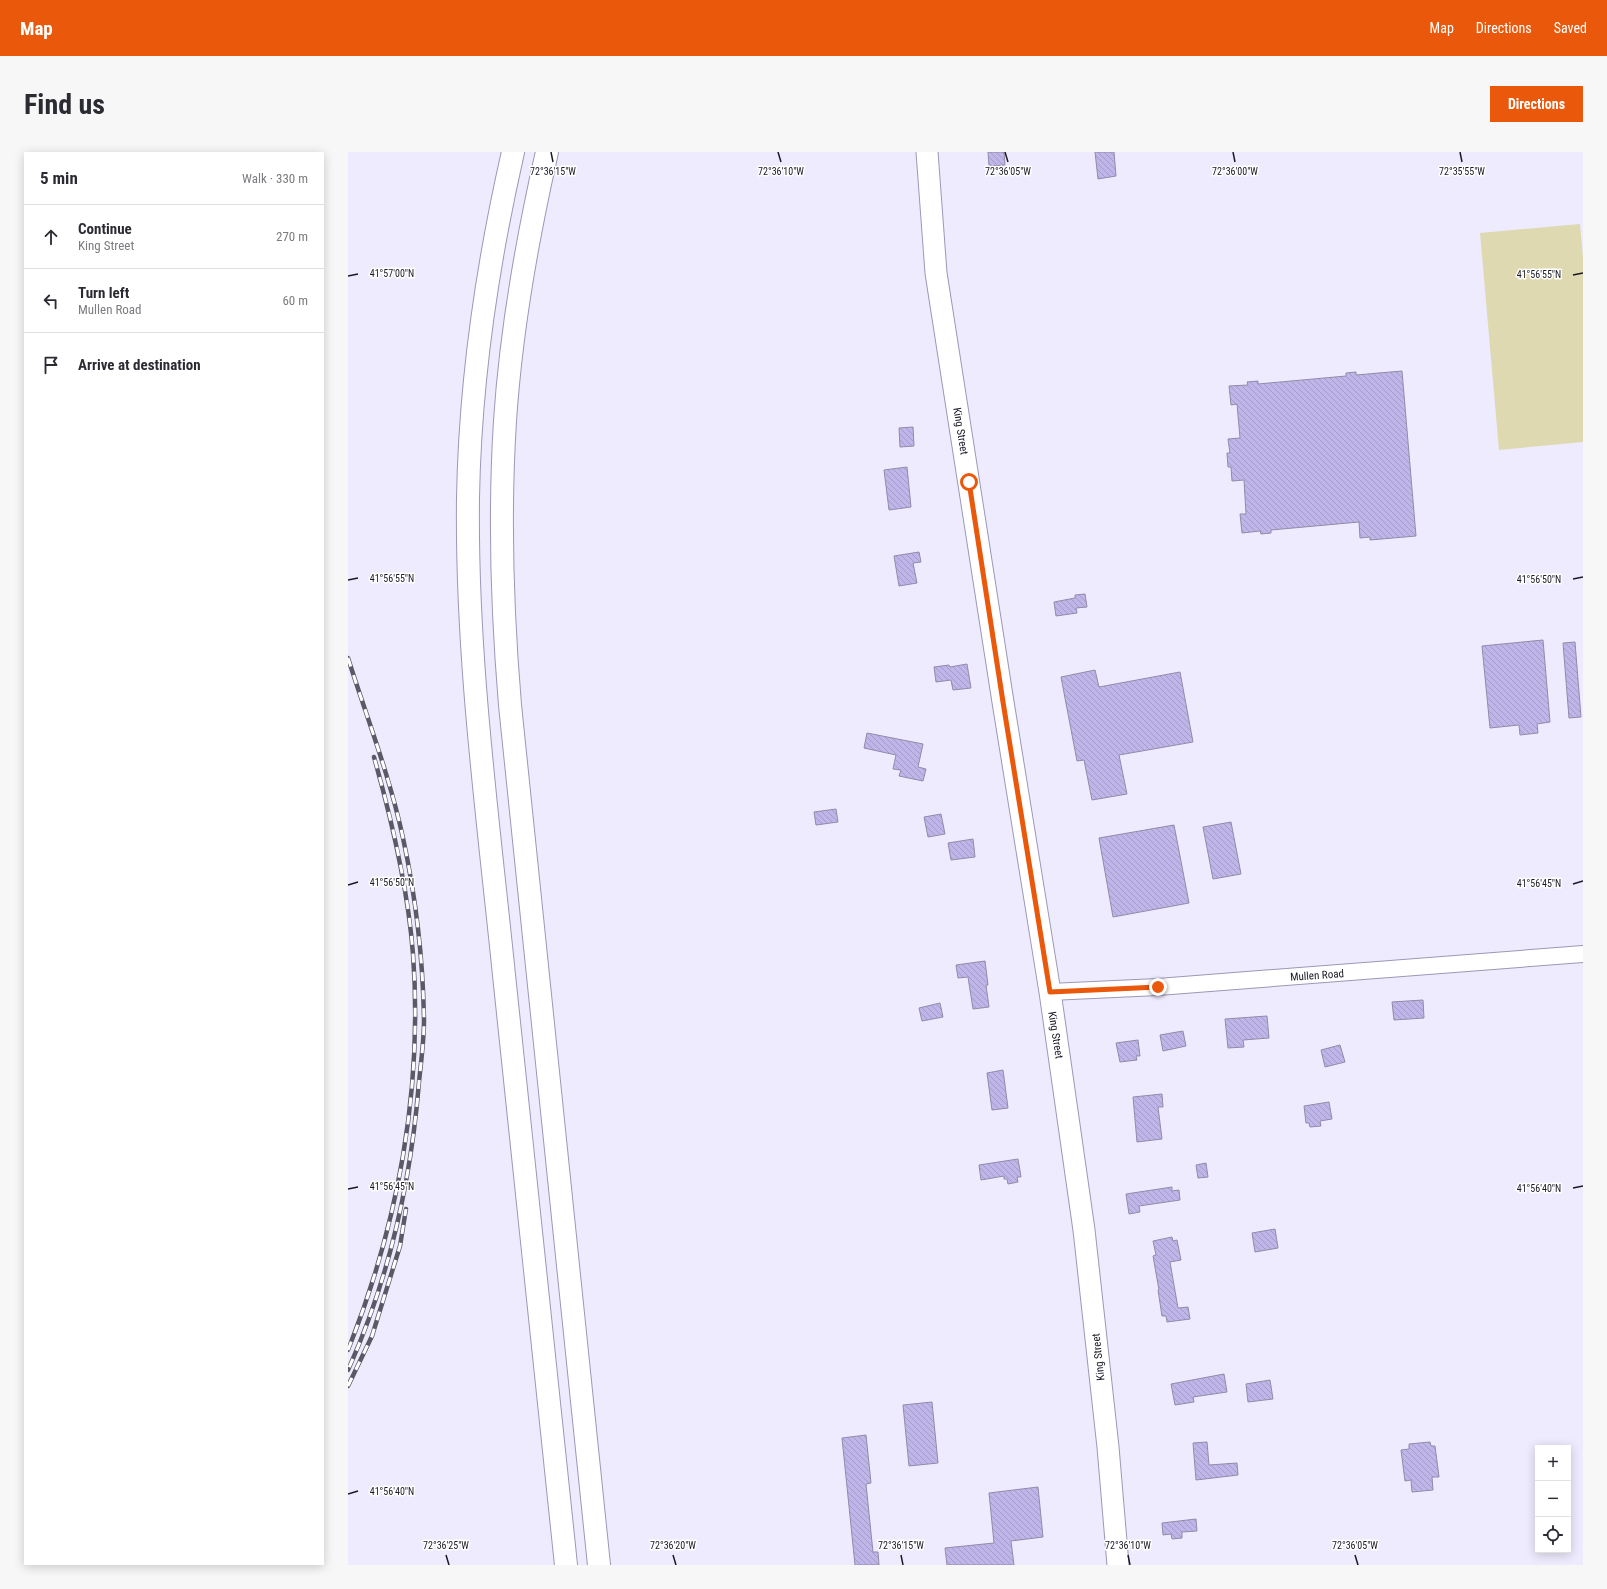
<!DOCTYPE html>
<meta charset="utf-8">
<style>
:root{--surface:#fff;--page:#f7f7f7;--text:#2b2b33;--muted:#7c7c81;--line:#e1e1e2;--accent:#ea580c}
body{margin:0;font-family:"Roboto Condensed",sans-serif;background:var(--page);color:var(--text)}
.controls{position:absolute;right:12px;bottom:12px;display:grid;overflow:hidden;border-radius:0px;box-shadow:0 2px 10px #0003}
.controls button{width:36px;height:36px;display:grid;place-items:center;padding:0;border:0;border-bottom:1px solid var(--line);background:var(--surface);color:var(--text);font:20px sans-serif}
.stop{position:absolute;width:12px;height:12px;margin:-9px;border:3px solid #ea580c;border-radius:50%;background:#fff}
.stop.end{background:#ea580c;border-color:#fff;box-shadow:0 1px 4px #0008}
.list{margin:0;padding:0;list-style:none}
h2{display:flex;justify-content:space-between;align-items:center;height:52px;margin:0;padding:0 16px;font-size:17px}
h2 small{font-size:13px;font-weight:400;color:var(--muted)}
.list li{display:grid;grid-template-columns:26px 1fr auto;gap:12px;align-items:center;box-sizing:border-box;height:64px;padding:0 16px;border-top:1px solid var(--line)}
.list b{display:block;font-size:15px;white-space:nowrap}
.list p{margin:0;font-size:13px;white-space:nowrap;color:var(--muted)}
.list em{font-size:13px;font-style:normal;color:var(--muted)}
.icon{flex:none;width:22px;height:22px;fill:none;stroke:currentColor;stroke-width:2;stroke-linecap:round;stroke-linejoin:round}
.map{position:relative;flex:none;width:1235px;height:1413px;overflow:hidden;border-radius:0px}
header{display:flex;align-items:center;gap:24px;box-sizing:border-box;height:56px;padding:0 20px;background:var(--accent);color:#fff}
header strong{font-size:19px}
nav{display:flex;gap:22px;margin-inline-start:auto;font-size:14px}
.intro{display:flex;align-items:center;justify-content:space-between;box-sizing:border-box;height:96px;padding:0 24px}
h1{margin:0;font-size:28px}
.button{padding:10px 18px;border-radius:0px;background:var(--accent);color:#fff;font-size:14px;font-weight:700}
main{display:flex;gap:24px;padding:0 24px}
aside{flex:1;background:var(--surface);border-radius:0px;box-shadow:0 2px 10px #0003}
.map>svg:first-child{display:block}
.pitch{fill:#ded9b1}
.building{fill:url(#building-back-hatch);stroke:#918ba9}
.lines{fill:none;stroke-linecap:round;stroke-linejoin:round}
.minor-casing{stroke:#9d97b5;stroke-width:18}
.major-casing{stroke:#9d97b5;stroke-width:23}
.highway-casing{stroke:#9d97b5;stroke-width:24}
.minor{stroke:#fff;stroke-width:16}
.major{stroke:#fff;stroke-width:21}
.highway{stroke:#fff;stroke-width:22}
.rail-casing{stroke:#5c5967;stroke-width:4.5}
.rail{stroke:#fff;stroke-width:3;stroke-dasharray:9;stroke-linecap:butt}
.route{stroke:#ea580c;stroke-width:5}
.ticks{fill:none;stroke:#1a1823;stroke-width:1.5}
.labels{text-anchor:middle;stroke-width:3;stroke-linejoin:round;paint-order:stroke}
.street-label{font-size:11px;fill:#1a1823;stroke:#fff}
.ticks-label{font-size:10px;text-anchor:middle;fill:#1a1823;stroke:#fff;stroke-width:3;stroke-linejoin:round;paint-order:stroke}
</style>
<header>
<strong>Map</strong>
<nav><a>Map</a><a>Directions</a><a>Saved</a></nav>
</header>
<div class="intro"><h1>Find us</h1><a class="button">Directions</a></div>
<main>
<aside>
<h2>5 min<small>Walk · 330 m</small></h2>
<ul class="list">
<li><svg class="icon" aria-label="ahead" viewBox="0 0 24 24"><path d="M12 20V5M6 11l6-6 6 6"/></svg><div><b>Continue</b><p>King Street</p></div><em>270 m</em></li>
<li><svg class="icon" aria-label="left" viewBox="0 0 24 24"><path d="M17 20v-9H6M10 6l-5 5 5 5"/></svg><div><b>Turn left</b><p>Mullen Road</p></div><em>60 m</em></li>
<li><svg class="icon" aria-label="arrive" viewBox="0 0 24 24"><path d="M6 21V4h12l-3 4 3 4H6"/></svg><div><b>Arrive at destination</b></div></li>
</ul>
</aside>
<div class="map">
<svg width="1235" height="1413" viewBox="0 0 1235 1413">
<defs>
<pattern id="building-back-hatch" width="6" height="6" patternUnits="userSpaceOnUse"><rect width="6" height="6" fill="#c0b5e8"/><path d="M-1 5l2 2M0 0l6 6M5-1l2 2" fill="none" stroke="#a49bc7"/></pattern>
</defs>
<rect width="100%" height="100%" fill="#eeebfe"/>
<!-- pitch -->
<polygon class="pitch" points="1232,72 1235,105 1235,290 1151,298 1132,81"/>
<!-- building -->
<g class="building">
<polygon points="640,0 656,0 657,13 641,14"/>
<polygon points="747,0 766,0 768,24 750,27"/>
<polygon points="1054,219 1068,384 1022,388 1022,385 1012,386 1011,370 923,378 923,381 913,382 912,379 894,381 892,362 898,362 896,328 884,329 883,315 880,315 879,301 882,301 880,287 892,286 889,252 883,253 881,234 900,233 899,230 910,229 910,232 998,224 998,221 1008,220 1008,223"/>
<polygon points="565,275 566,294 552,295 551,276"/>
<polygon points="559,315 563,355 541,358 536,318"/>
<polygon points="571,400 573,410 565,411 569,431 551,434 546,404"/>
<polygon points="737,442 739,455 728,456 729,461 708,464 706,450 727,446 727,443"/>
<polygon points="1195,488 1202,570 1189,572 1190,581 1172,583 1171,573 1142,576 1134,494"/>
<polygon points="1227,490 1233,565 1221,566 1215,491"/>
<polygon points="619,512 623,536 605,538 603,528 588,530 586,515 601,513 602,515"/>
<polygon points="747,518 751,535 832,520 845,590 771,603 779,642 744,648 736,608 729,609 713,525"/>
<polygon points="519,581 575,592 570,615 578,617 575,629 551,624 553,618 545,617 548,603 516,596"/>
<polygon points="488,657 490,670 468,673 466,660"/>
<polygon points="593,662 597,682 580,685 576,665"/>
<polygon points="883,670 893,722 865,727 855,675"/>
<polygon points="826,673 841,751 765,765 751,686"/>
<polygon points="625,687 627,705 603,708 600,691"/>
<polygon points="637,809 640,833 638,833 641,855 625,857 620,825 610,826 608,813"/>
<polygon points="1075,848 1076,866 1046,868 1044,850"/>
<polygon points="592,851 595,865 574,869 571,856"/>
<polygon points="919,864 921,886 895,888 896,895 880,896 877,867"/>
<polygon points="835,879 838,894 815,899 812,883"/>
<polygon points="790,888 792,904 788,904 789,908 772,910 768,891"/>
<polygon points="992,893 997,910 977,915 973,898"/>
<polygon points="655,918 660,956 644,958 639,921"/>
<polygon points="814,942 815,955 810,955 814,987 789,990 785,945"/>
<polygon points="981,950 984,967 972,969 973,974 962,975 961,971 958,971 956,954"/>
<polygon points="670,1007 673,1025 669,1025 670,1030 660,1032 659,1027 656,1027 656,1024 633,1028 631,1013"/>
<polygon points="858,1011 860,1025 850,1026 848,1013"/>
<polygon points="824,1035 824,1039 831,1038 832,1048 791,1054 792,1060 781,1062 778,1042"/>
<polygon points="927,1077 930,1096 907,1100 904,1081"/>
<polygon points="824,1085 825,1089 829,1088 833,1108 822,1110 830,1156 840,1155 842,1167 819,1170 818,1164 814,1164 810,1138 811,1138 805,1104 808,1103 805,1089"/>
<polygon points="876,1222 879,1240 845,1245 846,1250 827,1253 823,1232"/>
<polygon points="922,1228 925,1247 900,1250 898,1232"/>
<polygon points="584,1250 590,1311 561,1314 555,1253"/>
<polygon points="518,1283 523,1331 518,1332 525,1400 530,1400 531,1413 507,1413 494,1286"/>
<polygon points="859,1290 861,1313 889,1311 890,1323 848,1328 845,1291"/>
<polygon points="1082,1290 1083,1294 1087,1294 1091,1325 1084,1325 1085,1338 1064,1340 1063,1328 1057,1329 1053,1298 1061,1297 1061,1292"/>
<polygon points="690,1335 695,1385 663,1389 666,1413 599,1413 597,1396 646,1391 641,1341"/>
<polygon points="848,1367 849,1379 834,1380 834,1386 824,1387 823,1382 815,1383 814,1371"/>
</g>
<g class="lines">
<!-- minor casing -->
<g class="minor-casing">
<polyline id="minor" points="702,840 810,835 1235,802"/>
</g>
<!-- major casing -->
<g class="major-casing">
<polyline id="major" points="579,0 588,121 655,550 702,840 736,1078 760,1295 770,1413"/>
</g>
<!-- highway casing -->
<g class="highway-casing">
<g id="highway">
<path d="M165 0C139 114 122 230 120 346 118 506 140 665 156 823 177 1020 197 1216 218 1413"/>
<path d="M199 0C179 88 163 178 157 269 151 364 154 458 162 553L251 1413"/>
</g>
</g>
<!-- minor -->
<use href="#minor" class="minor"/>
<!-- major -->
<use href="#major" class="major"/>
<!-- highway -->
<use href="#highway" class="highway"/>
<!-- rail casing -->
<g class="rail-casing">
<g id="rail">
<path d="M0 506C19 566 42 625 55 686 68 746 75 807 76 868 76 889 73 910 71 930 63 1029 41 1127 0 1218"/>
<path d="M0 1198C50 1073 75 937 65 802 60 736 44 669 26 605"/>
<polyline points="0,1234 24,1184 52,1094 58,1057"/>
</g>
</g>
<!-- rail -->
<use href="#rail" class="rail"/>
</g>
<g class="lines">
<!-- route -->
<polyline class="route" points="621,330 655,550 702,840 810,835"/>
</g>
<!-- ticks -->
<path class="ticks" d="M203 0 205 10M430 0 433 10M657 0 660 10M885 0 887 10M1112 0 1114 10M1225 123 1235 121M0 124 10 122M1225 427 1235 425M0 428 10 426M1225 732 1235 729M0 733 10 730M1225 1036 1235 1034M0 1037 10 1035M0 1342 10 1339M98 1403 101 1413M325 1403 328 1413M553 1403 555 1413M780 1403 782 1413M1007 1403 1010 1413"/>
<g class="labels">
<!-- street labels -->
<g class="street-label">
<text transform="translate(613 279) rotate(81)" y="4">King Street</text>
<text transform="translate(969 823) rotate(-4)" y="4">Mullen Road</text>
<text transform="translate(708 883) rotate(81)" y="4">King Street</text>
<text transform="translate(750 1205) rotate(-96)" y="4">King Street</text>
</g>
</g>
<g class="ticks-label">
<text x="205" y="23">72°36'15"W</text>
<text x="433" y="23">72°36'10"W</text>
<text x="660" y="23">72°36'05"W</text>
<text x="887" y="23">72°36'00"W</text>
<text x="1114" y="23">72°35'55"W</text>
<text x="44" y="125">41°57'00"N</text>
<text x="1191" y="126">41°56'55"N</text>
<text x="44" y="430">41°56'55"N</text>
<text x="1191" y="431">41°56'50"N</text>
<text x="44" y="734">41°56'50"N</text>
<text x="1191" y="735">41°56'45"N</text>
<text x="44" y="1038">41°56'45"N</text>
<text x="1191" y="1040">41°56'40"N</text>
<text x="44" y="1343">41°56'40"N</text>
<text x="98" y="1397">72°36'25"W</text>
<text x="325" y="1397">72°36'20"W</text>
<text x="553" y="1397">72°36'15"W</text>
<text x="780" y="1397">72°36'10"W</text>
<text x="1007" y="1397">72°36'05"W</text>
</g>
</svg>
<div class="controls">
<button>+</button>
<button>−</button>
<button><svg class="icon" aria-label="locate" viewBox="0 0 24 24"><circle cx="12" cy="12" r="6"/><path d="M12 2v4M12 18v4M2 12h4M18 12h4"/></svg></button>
</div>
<div class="stop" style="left:621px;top:330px"></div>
<div class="stop end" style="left:810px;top:835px"></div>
</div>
</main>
